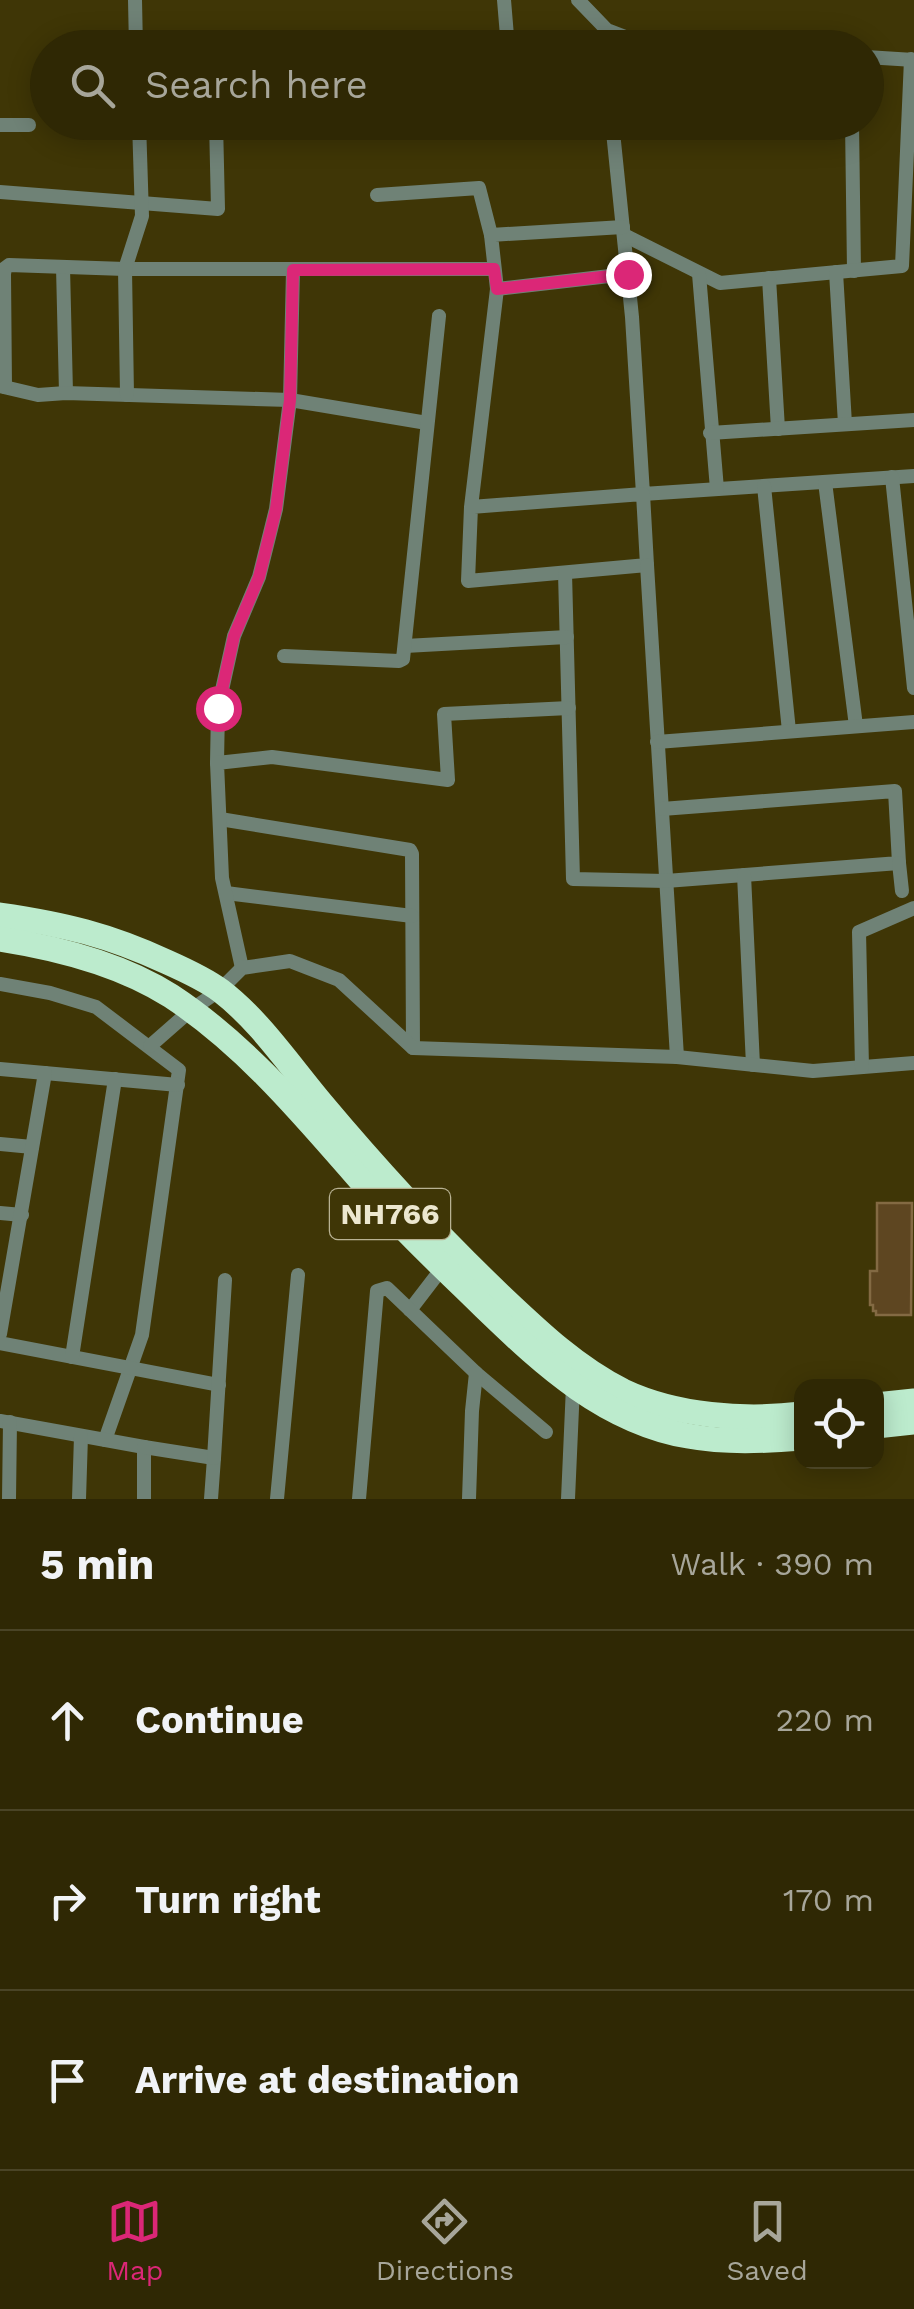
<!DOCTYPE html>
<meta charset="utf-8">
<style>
:root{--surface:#2f2804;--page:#37300e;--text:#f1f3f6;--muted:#a7a69a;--line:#4a4426;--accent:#db2777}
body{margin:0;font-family:"Work Sans",sans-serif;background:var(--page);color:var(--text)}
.controls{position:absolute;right:30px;bottom:30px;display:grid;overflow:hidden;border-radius:20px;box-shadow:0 5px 25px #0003}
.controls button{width:90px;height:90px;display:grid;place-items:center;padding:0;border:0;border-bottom:2px solid var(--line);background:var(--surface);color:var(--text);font:50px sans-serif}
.stop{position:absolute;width:30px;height:30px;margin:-22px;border:8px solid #db2777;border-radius:50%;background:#fff}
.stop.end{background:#db2777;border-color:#fff;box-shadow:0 2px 10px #0008}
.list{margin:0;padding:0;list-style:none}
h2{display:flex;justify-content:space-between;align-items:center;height:130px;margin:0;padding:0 40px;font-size:42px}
h2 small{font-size:32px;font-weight:400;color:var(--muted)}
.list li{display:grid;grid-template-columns:65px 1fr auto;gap:30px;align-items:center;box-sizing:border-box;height:180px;padding:0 40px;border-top:2px solid var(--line)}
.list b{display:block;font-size:38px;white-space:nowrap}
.list em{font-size:32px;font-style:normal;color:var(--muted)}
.icon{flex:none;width:55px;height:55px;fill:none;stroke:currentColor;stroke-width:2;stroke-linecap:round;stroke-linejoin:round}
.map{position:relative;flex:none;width:914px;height:1499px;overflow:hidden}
.search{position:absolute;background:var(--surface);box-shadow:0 5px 25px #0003;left:30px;right:30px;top:30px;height:110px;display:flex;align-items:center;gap:25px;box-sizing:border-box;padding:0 35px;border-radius:55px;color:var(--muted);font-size:38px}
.sheet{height:670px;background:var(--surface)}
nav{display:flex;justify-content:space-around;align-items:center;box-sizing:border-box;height:140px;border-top:2px solid var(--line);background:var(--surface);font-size:28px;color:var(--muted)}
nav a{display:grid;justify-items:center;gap:5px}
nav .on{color:var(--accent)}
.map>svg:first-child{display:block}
.building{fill:#5e4621;stroke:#836a43;stroke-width:2.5}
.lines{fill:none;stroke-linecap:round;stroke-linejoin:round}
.street{stroke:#6f8276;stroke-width:14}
.highway{stroke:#bcebcd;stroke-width:25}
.route{stroke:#db2777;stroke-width:12}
.labels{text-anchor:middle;stroke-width:9;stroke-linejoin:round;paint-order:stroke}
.shield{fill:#3f3606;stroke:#b8b293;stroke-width:2.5}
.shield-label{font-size:30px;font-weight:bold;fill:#ece7cf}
</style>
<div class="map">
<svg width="914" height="1499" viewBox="0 0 914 1499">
<rect width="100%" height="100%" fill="#3f3606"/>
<!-- building -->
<polygon class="building" points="877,1203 912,1203 911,1315 876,1315 876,1311 873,1311 873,1305 870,1305 870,1271 877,1271"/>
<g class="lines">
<!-- street -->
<g class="street">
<polyline points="135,0 136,48"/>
<polyline points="504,0 508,48"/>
<polyline points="578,0 607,30 641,43 716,48"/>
<polyline points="866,57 914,60"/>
<polyline points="515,122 516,131 727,122"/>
<polyline points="612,122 632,317 643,494 914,476"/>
<polyline points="852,122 854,271"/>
<polyline points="0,125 29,125"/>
<polyline points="0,192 218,209 216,122"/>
<polyline points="377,195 479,188 491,235"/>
<polyline points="624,235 720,283 902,266 911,59"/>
<polyline points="63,267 66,393"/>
<polyline points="836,272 845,424"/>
<polyline points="699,274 717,489"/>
<polyline points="769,278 778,429"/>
<polyline points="497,289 627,274"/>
<polyline points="0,386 38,395 66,393 290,400 427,423"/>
<polyline points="5,387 4,274 5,268 9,265 125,269 494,269"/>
<polyline points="127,395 125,269 142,216 139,122"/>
<polyline points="710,433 914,420"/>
<polyline points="892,477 914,688"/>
<polyline points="825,482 856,726"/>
<polyline points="764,486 789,731"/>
<polyline points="471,507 643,494 647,565 468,581 471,507 497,289 491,235 623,227"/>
<polyline points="647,565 677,1057"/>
<polyline points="565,573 573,879 666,881 899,863 895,791 662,809"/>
<polyline points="405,646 567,637"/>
<polyline points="284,656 399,661 403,659 439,316"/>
<polyline points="657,742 914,722"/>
<polyline points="217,763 218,708 234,636 259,577 276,509 290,400 293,270"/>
<polyline points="220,819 410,850 412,854 413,1048"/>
<polyline points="899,863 902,891"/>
<polyline points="744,875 753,1065"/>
<polyline points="226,893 412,916"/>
<polyline points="242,968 222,878 217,763 272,757 448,780 444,714 569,708"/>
<polyline points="0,984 50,993 96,1007 179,1070 142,1335 105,1440"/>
<polyline points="150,1046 191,1010 220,990 242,968 290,961 339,980 413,1048 677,1057 813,1071 914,1063"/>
<polyline points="862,1067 859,932 914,908"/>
<polyline points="0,1069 178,1085"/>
<polyline points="0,1144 32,1147"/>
<polyline points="0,1213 22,1215"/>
<polyline points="410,1310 443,1267"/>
<polyline points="0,1334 45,1073"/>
<polyline points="0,1343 219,1385"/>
<polyline points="72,1357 115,1079"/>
<polyline points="0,1421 144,1447 144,1499"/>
<polyline points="144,1447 214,1458 211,1499"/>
<polyline points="214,1458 225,1280"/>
<polyline points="9,1499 10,1422"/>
<polyline points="79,1499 81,1436"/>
<polyline points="277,1499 298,1275"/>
<polyline points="359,1499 377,1291 387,1288 476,1373 546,1432"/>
<polyline points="469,1499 472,1411 476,1373"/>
<polyline points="568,1499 573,1386"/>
</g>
<!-- highway -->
<g class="highway">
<path d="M0 915C63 924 109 935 167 962 185 970 205 979 221 991 260 1021 290 1066 322 1104 379 1172 439 1237 503 1298 540 1333 577 1368 623 1391 676 1416 744 1421 802 1414"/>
<path d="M0 939C58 948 121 964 171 996 255 1051 319 1134 385 1208 417 1244 453 1276 487 1310 544 1365 606 1422 688 1436 726 1443 764 1441 802 1438"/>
<polyline points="876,1405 914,1401"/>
<polyline points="876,1426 914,1422"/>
</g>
</g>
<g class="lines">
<!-- route -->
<polyline class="route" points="218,708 234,636 259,577 276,509 290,400 293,270 494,269 497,289 628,274"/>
</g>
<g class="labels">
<!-- shield labels -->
<rect class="shield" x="330" y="1189" width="120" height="50" rx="8"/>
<g class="shield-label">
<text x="390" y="1224">NH766</text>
</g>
</g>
</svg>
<div class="controls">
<button><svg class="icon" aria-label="locate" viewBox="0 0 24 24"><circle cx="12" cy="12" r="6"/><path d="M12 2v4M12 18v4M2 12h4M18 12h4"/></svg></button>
</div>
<div class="stop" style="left:218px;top:708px"></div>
<div class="stop end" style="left:628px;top:274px"></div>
<div class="search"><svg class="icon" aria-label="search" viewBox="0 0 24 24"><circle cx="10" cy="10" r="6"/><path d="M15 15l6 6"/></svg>Search here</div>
</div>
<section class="sheet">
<h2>5 min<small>Walk · 390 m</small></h2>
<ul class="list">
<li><svg class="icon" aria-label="ahead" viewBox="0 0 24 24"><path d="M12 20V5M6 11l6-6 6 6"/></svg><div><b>Continue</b></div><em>220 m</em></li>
<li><svg class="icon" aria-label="right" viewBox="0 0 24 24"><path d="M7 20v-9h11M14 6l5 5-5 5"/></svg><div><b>Turn right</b></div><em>170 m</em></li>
<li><svg class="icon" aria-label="arrive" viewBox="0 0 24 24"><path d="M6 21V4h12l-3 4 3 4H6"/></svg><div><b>Arrive at destination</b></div></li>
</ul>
</section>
<nav>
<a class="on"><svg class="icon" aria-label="map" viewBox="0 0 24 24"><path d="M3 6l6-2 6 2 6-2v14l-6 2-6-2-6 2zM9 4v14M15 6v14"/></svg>Map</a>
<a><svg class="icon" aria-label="directions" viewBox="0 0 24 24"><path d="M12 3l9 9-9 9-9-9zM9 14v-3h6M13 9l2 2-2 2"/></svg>Directions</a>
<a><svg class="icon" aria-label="saved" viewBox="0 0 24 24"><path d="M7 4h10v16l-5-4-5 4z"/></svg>Saved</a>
</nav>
